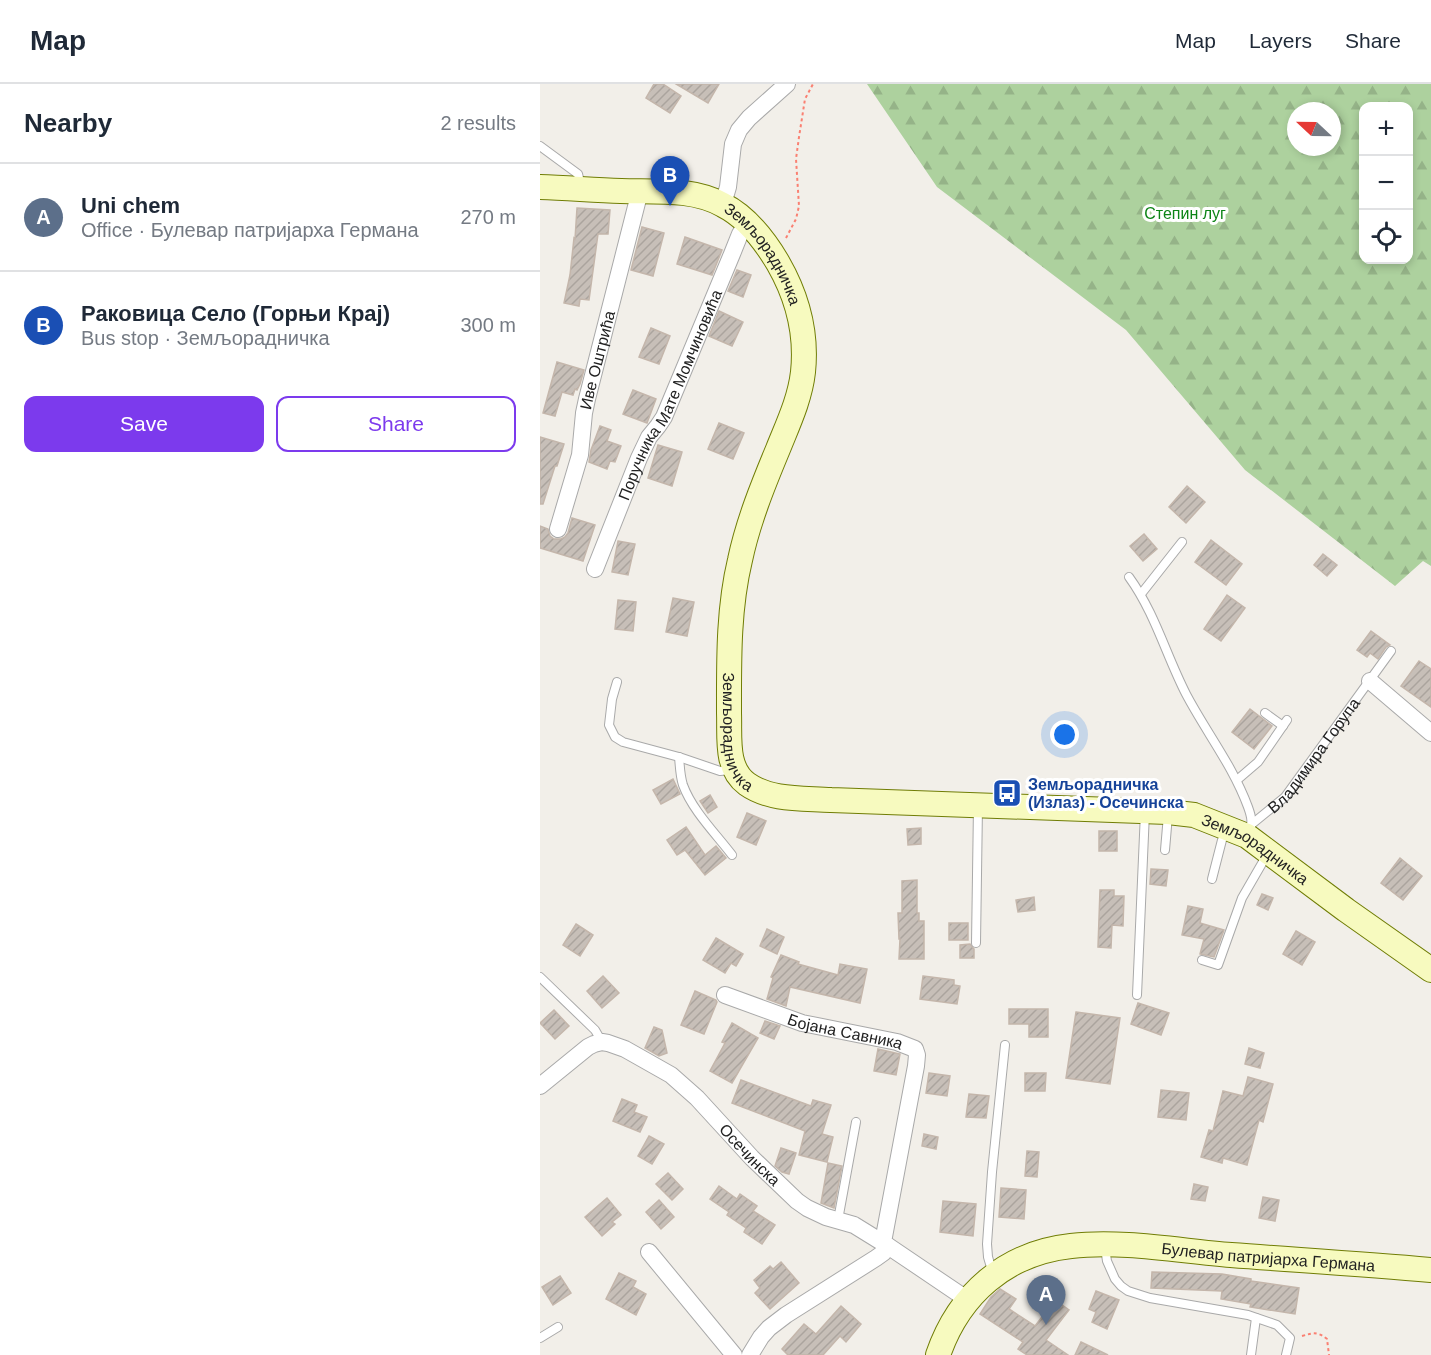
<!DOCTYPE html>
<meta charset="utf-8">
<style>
:root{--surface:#fff;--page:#f2f2f3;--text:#1f2937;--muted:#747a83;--line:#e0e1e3;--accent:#7c3aed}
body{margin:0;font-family:Arial,sans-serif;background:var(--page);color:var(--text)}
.controls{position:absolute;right:18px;top:18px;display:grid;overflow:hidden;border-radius:12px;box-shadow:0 3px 9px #0003}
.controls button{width:54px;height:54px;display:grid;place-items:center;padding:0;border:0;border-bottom:2px solid var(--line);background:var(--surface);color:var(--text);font:30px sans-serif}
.compass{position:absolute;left:747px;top:18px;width:54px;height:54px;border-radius:50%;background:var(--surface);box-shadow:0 3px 9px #0003;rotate:292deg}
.you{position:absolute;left:525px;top:651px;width:21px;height:21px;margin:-15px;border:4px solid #fff;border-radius:50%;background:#1a73e8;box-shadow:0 0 0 9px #1a73e833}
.badge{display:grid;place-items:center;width:39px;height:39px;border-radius:50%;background:var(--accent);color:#fff;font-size:20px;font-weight:700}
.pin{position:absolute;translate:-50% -50px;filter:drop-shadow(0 2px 3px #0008)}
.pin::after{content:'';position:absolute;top:32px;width:21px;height:18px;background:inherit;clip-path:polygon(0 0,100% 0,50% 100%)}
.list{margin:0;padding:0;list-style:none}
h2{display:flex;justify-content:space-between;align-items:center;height:78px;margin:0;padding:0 24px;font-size:26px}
h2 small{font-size:20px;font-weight:400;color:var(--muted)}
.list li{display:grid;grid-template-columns:39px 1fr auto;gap:18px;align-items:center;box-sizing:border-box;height:108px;padding:0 24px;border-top:2px solid var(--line)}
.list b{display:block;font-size:22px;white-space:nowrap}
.list p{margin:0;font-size:20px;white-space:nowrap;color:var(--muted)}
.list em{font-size:20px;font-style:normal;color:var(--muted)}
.actions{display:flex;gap:12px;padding:18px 24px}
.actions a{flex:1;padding:14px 0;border:2px solid var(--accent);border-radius:12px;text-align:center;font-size:21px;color:var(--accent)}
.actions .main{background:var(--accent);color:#fff}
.icon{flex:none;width:33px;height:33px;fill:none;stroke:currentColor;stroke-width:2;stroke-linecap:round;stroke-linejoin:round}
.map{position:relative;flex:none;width:891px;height:1271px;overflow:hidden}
header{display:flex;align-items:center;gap:36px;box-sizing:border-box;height:84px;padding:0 30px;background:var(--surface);border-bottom:2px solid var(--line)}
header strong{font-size:28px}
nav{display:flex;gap:33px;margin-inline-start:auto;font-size:21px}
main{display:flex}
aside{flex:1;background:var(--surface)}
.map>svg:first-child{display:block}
.forest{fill:url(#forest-firs);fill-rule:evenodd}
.building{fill:url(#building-hatch);stroke:#c4b6ab;stroke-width:1.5}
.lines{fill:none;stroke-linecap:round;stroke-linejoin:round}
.lane-casing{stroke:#a9a9a9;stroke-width:10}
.street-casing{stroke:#a9a9a9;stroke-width:18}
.secondary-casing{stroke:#707d05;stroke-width:26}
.path{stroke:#fa8072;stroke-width:2;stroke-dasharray:3 3;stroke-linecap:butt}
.lane{stroke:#fff;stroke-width:8}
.street{stroke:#fff;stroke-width:16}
.secondary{stroke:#f7fabf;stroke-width:24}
.labels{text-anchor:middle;stroke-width:6;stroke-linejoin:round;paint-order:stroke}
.park-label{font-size:16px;fill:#0c8416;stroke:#fff}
.street-label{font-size:16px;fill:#222;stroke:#fff}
.transit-label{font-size:16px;font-weight:bold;fill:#164399;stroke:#fff;text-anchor:start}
</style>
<header>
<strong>Map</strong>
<nav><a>Map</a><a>Layers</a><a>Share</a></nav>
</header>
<main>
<aside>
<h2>Nearby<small>2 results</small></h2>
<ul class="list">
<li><span class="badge" style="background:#5c6f8a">A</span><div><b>Uni chem</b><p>Office · Булевар патријарха Германа</p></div><em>270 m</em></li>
<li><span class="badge" style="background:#1a4fb4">B</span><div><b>Раковица Село (Горњи Крај)</b><p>Bus stop · Земљорадничка</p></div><em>300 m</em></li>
</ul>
<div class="actions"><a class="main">Save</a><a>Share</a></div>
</aside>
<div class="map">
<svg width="891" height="1271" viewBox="0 0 891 1271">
<defs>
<pattern id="forest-firs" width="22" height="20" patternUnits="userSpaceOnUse" patternTransform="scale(1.5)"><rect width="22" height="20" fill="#add19e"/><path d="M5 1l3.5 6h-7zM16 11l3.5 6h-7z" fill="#95b388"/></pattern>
<pattern id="building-hatch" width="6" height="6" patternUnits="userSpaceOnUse" patternTransform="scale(1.5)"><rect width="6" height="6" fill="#c7bfb8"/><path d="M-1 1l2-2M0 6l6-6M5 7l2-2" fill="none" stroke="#aba49e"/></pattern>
</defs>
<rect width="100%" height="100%" fill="#f2efe9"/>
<!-- forest -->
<path class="forest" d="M327 0H891V482L883 477 855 502 705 386 586 246 397 103ZM824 22H868V176H824ZM756 27H792V63H756Z"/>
<!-- building -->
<g class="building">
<polygon points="114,0 123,0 141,12 130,29 106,14"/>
<polygon points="136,0 179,0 168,19"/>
<polygon points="37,124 70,126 68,150 58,150 49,216 40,215 39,222 24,219 30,191 34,154 35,155"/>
<polygon points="102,143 124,149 113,192 91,186"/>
<polygon points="145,153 182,166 172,191 137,180"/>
<polygon points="197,186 211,191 203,213 188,207"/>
<polygon points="179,227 203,238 192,262 169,252"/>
<polygon points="111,244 130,252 119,280 99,273"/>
<polygon points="17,278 44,286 40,300 37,306 35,305 33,311 22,308 15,332 3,329"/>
<polygon points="93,306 116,315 107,339 83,330"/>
<polygon points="179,339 204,349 193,375 168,365"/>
<polygon points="60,342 71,346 67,357 81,362 75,378 70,377 67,385 49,378 51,366"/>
<polygon points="0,353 24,360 17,382 15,382 3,420 0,420"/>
<polygon points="118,361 142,368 132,402 108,394"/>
<polygon points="647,402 665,418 646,439 629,423"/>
<polygon points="32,434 55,441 43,477 0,464 0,442 8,445 10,452 14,455 21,455 25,453 28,449"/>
<polygon points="604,450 617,465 603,477 590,462"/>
<polygon points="671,456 702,480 686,501 655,478"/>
<polygon points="78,457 95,460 88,491 72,488"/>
<polygon points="783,470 797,481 787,492 774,481"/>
<polygon points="687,511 705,524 681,557 664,545"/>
<polygon points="133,514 154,518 147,552 126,548"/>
<polygon points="78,516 96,518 93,547 75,545"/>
<polygon points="831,547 850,561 846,563 838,575 830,569 827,573 817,566"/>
<polygon points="879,577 891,585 891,623 861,602"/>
<polygon points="710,625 732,642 714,665 692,648"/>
<polygon points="133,695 140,710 121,720 113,706"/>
<polygon points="170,711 177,723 168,729 160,717"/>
<polygon points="207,729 226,737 216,761 197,753"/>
<polygon points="146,743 165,771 176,762 186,774 165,791 145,766 137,771 127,756"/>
<polygon points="381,744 381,760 368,761 367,745"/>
<rect x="559" y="747" width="18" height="20"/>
<polygon points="860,774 882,792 863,816 841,799"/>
<polygon points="611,785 628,786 626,802 610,800"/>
<polygon points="377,796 377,829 379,829 379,837 384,837 384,875 359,875 360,855 359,855 358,829 362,829 362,797"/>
<polygon points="560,806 574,806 574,812 584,812 583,842 572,841 571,864 558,863"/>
<polygon points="722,810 733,814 728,826 717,821"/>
<polygon points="494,813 495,826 478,828 476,816"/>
<polygon points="648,822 663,825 660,839 684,846 674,873 660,870 664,855 642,851"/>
<rect x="409" y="839" width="19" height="17"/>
<polygon points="36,840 53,851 40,872 23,861"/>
<polygon points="227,845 244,853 237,870 220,862"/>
<polygon points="756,847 775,858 762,881 743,870"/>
<polygon points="176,854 203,870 196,882 191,879 185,889 163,876"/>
<polygon points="430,860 434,865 434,874 420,874 420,861"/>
<polygon points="241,871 259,878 258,880 298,891 300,880 327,885 320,919 250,903 246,922 227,915 233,894 231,893"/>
<polygon points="63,892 79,909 62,924 47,907"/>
<polygon points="383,892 414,896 414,901 420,902 417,920 380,915"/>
<polygon points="155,907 176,916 177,918 164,950 141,941"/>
<polygon points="598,919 629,929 621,951 591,940"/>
<polygon points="469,925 508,925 508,953 489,953 489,940 469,940"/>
<polygon points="14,926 29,942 15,955 0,939"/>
<polygon points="536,928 580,934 570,1000 526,994"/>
<polygon points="225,937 240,942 234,955 220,949"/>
<polygon points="192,939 218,954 192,999 170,987 185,959 182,958"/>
<polygon points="114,943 122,946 127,969 119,972 105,964"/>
<polygon points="709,964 724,969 720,984 705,980"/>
<polygon points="338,965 360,970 356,991 334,987"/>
<polygon points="389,989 410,992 407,1012 386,1009"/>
<polygon points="485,989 506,989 505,1007 485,1007"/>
<polygon points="708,993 733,1000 723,1038 719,1036 707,1081 683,1074 682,1079 661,1073 669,1046 673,1047 683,1007 703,1012"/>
<polygon points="201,996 271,1022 273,1016 291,1021 282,1050 293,1053 287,1078 259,1071 265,1047 192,1019"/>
<polygon points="621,1006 649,1009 646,1036 618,1033"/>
<polygon points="429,1010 449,1012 446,1034 426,1033"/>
<polygon points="82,1015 97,1021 94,1028 107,1033 100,1048 73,1037"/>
<polygon points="384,1050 398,1053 396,1065 382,1062"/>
<polygon points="109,1052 124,1060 112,1080 98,1072"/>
<polygon points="241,1064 256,1069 249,1090 242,1088 235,1082"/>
<polygon points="487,1067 499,1068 497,1093 485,1092"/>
<polygon points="288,1079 302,1082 294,1124 281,1119"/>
<polygon points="128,1089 143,1105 132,1116 116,1100"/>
<polygon points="654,1100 668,1103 665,1117 651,1115"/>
<polygon points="179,1102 197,1115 200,1110 217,1122 213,1127 235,1141 222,1160 204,1148 206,1144 187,1131 189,1128 170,1115"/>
<polygon points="461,1104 486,1106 484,1135 459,1133"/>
<polygon points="723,1113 739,1116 735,1137 719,1134"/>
<polygon points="67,1114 81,1131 72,1138 75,1140 62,1152 45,1133"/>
<polygon points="119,1116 134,1133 121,1145 106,1128"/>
<polygon points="403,1117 436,1120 433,1152 400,1148"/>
<polygon points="241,1178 259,1199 230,1225 215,1209 220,1204 214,1196 230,1182 233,1185"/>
<polygon points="612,1188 682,1190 711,1195 711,1197 759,1204 755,1230 710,1223 711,1220 681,1215 682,1207 611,1204"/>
<polygon points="79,1189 96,1197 93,1203 106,1210 96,1231 66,1215"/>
<polygon points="20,1192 31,1209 13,1221 2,1203"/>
<polygon points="460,1205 476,1215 469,1225 495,1242 515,1216 529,1226 506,1256 528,1271 487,1271 478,1265 483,1258 440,1230 451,1213"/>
<polygon points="556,1207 579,1216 567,1245 552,1238 556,1228 549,1225"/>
<polygon points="301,1222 321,1240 306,1258 300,1252 283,1271 248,1271 242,1265 264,1240 276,1250"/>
<polygon points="541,1258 568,1271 535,1271"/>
</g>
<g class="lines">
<!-- lane casing -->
<g class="lane-casing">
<g id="lane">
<polyline points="0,62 38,90 41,102"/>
<path d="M589 493C615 529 626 571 646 610 666 648 693 682 708 723 712 734 713 739 708 750"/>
<polyline points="601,510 642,458"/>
<polyline points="77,598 72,615 69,641 75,653 83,658 139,673 180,687 191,686"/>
<polyline points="725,629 743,642"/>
<path d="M139 673C140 683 140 692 143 701 152 726 176 750 192 771"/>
<polyline points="697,696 718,678 747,636"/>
<path id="s1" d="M712 740 745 713 851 567"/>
<polyline points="625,766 628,731"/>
<polyline points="672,795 682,756 686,747"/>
<polyline points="436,859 438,722"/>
<polyline points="662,876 678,881 702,814 728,769"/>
<polyline points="0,893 55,946 62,958"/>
<polyline points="597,911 605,728"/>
<polyline points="298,1136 316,1038"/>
<polyline points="565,1164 567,1177 575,1195 581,1202 588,1207 610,1214 708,1231 737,1241 750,1254 746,1271"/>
<polyline points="453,1190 448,1173 447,1160 452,1088 465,961"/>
<polyline points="0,1254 18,1243"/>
<polyline points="711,1271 716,1234"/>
</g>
</g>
<!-- street casing -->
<g class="street-casing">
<g id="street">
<polyline points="183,120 188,103 193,60 199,46 209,34 247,0"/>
<path id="s2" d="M18 445 40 371 44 329 47 315 100 107"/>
<path id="s3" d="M55 485 99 374 109 353 118 342 124 333 192 170 200 150 207 139"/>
<polyline points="830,597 891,649"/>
<path id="s4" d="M185 911 262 939 357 958 375 965 377 971 376 982 343 1158"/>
<path id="s5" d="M0 1002 48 963 54 960 62 958 68 959 85 965 131 991 157 1014 212 1074 257 1117 267 1124 286 1133 314 1141 348 1162 428 1216"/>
<polyline points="109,1168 194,1271"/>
<polyline points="210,1271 221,1253 229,1244 246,1231 336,1174 343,1169 348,1162"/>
</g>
</g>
<!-- secondary casing -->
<g class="secondary-casing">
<g id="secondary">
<path id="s6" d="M0 103C27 104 54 106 81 107 115 108 153 104 183 121 207 133 225 157 238 179 257 212 267 250 263 288 260 315 248 340 238 365 223 401 208 438 200 476 188 526 189 578 189 629 190 653 185 684 207 700 231 717 264 714 291 716L628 728 654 731 707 752 806 826 891 886"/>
<path id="s7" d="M398 1271C419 1210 466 1169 531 1162 582 1156 640 1167 691 1171 757 1176 824 1180 891 1186"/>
</g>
</g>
<!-- path -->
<g class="path">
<polyline points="246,154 256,135 259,122 256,75 259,53 265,15 273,0"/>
<path d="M762 1252C773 1249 777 1247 787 1255L789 1271"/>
</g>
<!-- lane -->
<use href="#lane" class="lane"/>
<!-- street -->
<use href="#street" class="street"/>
<!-- secondary -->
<use href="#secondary" class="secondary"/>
</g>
<!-- icons -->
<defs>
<g id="bus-square" transform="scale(1.5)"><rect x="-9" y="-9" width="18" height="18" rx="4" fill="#1a4fb4" stroke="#fff"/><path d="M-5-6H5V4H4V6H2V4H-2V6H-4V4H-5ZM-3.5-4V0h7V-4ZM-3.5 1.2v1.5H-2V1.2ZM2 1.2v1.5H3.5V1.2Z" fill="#fff"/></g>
</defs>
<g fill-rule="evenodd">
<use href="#bus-square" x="467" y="709"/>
</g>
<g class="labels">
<!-- park labels -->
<g class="park-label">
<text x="645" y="135">Степин луг</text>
</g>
<!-- street labels -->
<g class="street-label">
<text dy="6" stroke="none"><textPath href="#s6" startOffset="250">Земљорадничка</textPath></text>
<text dy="6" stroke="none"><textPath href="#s2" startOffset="174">Иве Оштрића</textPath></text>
<text dy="6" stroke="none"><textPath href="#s3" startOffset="190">Поручника Мате Момчиновића</textPath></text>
<text dy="6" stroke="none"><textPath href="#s6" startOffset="753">Земљорадничка</textPath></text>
<text dy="6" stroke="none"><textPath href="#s1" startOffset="93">Владимира Горупа</textPath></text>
<text dy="6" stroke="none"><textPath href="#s6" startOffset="1329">Земљорадничка</textPath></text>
<text dy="6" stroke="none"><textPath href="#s4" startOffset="126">Бојана Савника</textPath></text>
<text dy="6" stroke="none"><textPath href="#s5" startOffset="266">Осечинска</textPath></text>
<text dy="6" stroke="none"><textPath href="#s7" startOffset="380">Булевар патријарха Германа</textPath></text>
</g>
<!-- transit labels -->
<g class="transit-label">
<text x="488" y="706">Земљорадничка<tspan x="488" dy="18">(Излаз) - Осечинска</tspan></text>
</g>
</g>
</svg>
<div class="controls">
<button>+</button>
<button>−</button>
<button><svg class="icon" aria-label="locate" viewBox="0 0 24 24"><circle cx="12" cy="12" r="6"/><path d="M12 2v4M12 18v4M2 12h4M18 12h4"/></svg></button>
</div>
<svg class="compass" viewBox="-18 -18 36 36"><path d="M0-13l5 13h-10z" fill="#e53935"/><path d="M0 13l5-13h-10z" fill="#747a83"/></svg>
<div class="you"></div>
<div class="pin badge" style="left:506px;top:1241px;background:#5c6f8a">A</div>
<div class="pin badge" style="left:130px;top:122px;background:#1a4fb4">B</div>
</div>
</main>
